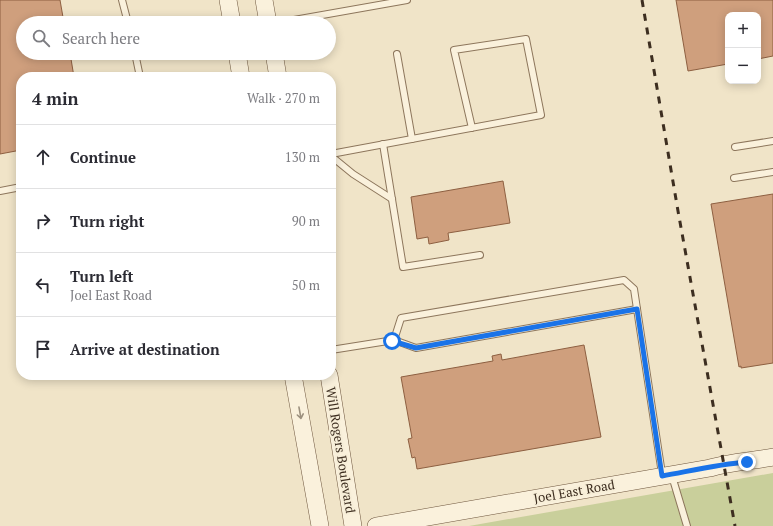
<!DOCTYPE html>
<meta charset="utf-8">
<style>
:root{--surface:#fff;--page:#f7f7f7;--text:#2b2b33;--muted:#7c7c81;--line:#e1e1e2}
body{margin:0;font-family:"PT Serif",serif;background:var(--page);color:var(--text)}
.controls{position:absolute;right:12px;top:12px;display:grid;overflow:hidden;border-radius:8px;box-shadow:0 2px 10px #0003}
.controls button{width:36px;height:36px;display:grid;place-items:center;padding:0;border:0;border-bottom:1px solid var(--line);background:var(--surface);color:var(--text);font:20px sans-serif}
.stop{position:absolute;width:12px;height:12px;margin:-9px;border:3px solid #1a73e8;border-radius:50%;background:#fff}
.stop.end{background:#1a73e8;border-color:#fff;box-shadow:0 1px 4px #0008}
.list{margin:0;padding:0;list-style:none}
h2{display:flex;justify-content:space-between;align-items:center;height:52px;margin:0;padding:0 16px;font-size:17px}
h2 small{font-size:13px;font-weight:400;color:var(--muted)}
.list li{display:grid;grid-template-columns:26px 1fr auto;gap:12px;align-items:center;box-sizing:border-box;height:64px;padding:0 16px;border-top:1px solid var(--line)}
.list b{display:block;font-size:15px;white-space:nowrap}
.list p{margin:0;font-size:13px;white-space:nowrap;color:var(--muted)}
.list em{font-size:13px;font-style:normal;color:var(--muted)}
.icon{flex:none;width:22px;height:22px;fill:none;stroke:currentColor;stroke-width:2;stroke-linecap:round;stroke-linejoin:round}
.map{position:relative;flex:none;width:773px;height:526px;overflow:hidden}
.search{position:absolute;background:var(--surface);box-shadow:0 2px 10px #0003;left:16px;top:16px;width:320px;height:44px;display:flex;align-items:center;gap:10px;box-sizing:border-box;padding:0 14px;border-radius:22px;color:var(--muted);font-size:15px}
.panel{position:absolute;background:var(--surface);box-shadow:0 2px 10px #0003;left:16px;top:72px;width:320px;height:308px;border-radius:16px}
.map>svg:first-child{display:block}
.green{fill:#c9cf9b}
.building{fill:#cf9f7d;stroke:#8d5f41}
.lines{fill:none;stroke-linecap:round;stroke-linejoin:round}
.lane-casing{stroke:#8d765c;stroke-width:8}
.secondary-casing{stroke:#6f573f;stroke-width:18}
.lane{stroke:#faf1dc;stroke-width:6}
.secondary{stroke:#faf1dc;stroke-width:17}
.rail{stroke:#3d2e20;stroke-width:3;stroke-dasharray:7 7;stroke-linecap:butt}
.oneway{stroke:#9c907e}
.route{stroke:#1a73e8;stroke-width:5}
.labels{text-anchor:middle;stroke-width:4;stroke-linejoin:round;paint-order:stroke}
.street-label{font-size:13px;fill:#3d2e20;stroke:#f7eed8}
</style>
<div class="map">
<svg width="773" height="526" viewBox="0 0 773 526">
<rect width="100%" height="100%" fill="#f0e4c8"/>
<!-- green -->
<polygon class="green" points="773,473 773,526 469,526"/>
<!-- building -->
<g class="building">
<polygon points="0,0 60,0 64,23 23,23 23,53 70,53 74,77 21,77 21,150 0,154"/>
<polygon points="676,0 773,0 773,56 758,59 758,15 728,15 728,64 688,71"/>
<polygon points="503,181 510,223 448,233 449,240 429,244 428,237 417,239 411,197"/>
<polygon points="773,194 773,363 741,368 741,366 739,367 711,204"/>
<polygon points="584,345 601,437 417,469 415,457 412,458 408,439 412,438 401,377 493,361 492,356 501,354 502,360"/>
</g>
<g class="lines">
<!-- lane casing -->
<g class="lane-casing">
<g id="lane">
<polyline points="122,0 128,23"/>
<polyline points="277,23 407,0"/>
<polyline points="135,53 140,77"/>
<polyline points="397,54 412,139"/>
<polyline points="383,144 403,267 480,255"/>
<polyline points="735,147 773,141"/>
<polyline points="331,154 541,115 526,39 454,50 472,128"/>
<polyline points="331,156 353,174 392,199"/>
<polyline points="734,178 773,172"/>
<polyline points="0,191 21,187"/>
<polyline points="394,340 416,348 637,309"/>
<polyline points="331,350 394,340 401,318 624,280 634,289 662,474"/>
<polyline points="672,476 687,526"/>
</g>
</g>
<!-- secondary casing -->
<g class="secondary-casing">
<g id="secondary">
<polyline points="228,0 232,23"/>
<polyline points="264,0 268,23"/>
<polyline points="237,53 241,77"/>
<polyline points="274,53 278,77"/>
<polyline points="293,375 320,526"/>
<polyline points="329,375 353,526"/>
<path d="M376 526 710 468C731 462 752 461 773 457"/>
</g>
</g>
<!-- lane -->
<use href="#lane" class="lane"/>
<!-- secondary -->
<use href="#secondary" class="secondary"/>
<!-- rail -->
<polyline class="rail" points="642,0 678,211 735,526"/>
</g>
<!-- one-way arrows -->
<defs><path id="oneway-shaft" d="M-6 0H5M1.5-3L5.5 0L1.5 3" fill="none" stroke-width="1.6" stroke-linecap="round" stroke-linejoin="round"/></defs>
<use class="oneway" href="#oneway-shaft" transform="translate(300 413) rotate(80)"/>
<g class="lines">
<!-- route -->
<path class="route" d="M392 341 416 348 637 309 662 476C690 471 719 464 747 462"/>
</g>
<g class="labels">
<!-- street labels -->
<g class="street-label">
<text transform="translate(341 450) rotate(81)" y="5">Will Rogers Boulevard</text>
<text transform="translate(574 491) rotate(-10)" y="5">Joel East Road</text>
</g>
</g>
</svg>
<div class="controls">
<button>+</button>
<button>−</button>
</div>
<div class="stop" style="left:392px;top:341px"></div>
<div class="stop end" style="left:747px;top:462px"></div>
<div class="search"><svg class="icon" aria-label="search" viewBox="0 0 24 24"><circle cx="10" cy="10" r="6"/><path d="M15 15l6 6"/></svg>Search here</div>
<section class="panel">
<h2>4 min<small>Walk · 270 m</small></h2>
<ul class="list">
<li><svg class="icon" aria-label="ahead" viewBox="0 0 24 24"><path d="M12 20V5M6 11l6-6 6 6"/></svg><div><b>Continue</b></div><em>130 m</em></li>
<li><svg class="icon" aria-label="right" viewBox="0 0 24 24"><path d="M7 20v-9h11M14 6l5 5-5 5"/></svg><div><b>Turn right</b></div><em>90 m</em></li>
<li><svg class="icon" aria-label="left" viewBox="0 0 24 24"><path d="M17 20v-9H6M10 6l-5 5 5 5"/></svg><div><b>Turn left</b><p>Joel East Road</p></div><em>50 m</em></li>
<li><svg class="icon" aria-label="arrive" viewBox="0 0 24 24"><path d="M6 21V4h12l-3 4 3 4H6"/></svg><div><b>Arrive at destination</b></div></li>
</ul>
</section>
</div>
